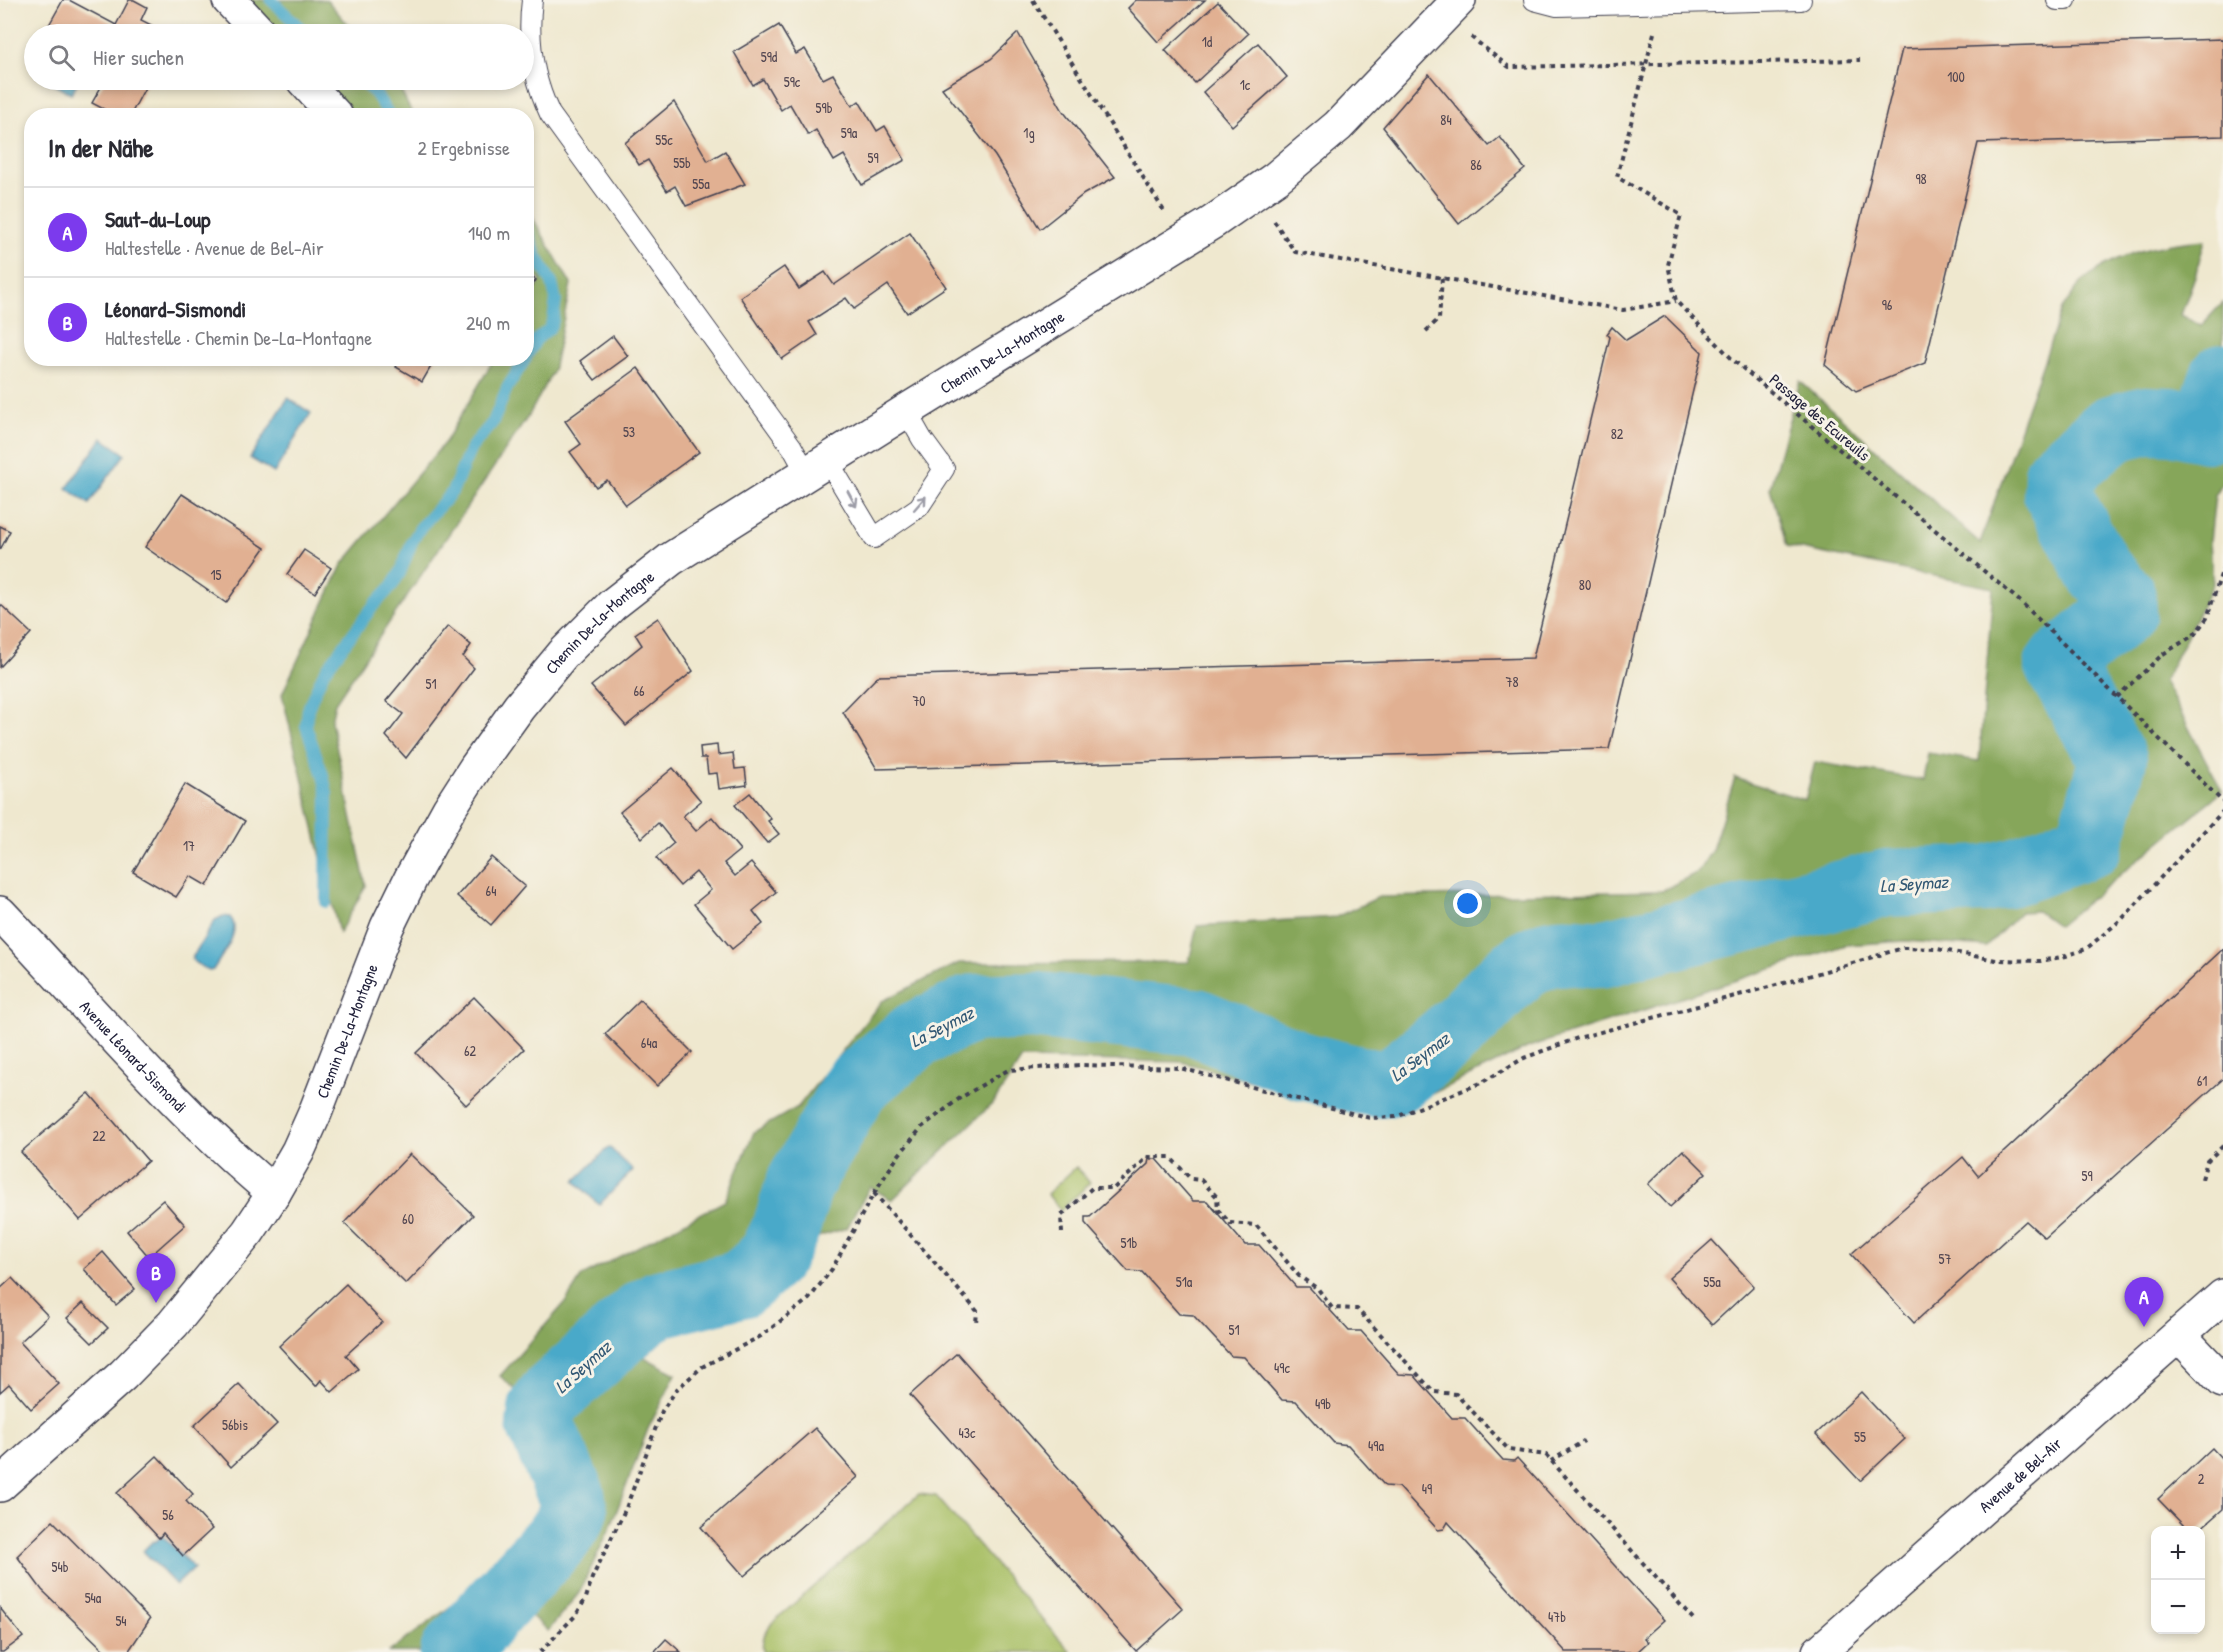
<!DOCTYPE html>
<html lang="de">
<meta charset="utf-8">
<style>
:root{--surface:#fff;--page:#f7f7f7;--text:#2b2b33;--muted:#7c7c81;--line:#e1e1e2;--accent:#7c3aed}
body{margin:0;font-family:"Patrick Hand",sans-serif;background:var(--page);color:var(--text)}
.controls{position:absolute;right:18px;bottom:18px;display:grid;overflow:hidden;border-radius:12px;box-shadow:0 3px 9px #0003}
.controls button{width:54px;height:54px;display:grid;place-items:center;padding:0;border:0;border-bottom:2px solid var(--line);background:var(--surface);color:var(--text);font:30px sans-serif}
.you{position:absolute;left:1468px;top:904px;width:21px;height:21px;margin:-15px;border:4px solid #fff;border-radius:50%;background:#1a73e8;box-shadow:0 0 0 9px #1a73e833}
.badge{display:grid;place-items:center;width:39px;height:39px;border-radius:50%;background:var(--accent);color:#fff;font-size:20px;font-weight:700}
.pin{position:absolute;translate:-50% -50px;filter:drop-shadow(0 2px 3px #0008)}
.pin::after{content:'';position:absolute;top:32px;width:21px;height:18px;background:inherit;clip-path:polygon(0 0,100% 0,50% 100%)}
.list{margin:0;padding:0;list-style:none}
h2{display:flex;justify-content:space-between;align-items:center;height:78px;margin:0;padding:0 24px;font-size:26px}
h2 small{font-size:20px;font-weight:400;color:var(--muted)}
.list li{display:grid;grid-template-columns:39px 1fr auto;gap:18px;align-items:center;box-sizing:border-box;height:90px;padding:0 24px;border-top:2px solid var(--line)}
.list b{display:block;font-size:22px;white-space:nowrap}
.list p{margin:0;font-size:20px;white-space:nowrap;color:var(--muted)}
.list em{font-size:20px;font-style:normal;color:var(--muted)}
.icon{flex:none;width:33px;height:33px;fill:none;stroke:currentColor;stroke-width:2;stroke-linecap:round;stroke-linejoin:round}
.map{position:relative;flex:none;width:2223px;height:1652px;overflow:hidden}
.search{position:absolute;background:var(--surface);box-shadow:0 3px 9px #0003;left:24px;top:24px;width:510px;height:66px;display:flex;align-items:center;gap:15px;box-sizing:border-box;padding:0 21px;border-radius:33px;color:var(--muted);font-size:22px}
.panel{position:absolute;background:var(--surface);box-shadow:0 3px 9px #0003;left:24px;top:108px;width:510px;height:258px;border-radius:24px}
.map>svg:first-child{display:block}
.green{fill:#a8bf65;stroke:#657050;stroke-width:1.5}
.forest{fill:#86a65a;stroke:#54644a;stroke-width:1.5}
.water{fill:#4aa9c9;stroke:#366682;stroke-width:1.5}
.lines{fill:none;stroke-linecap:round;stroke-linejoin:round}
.stream{stroke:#4aa9c9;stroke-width:12}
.river{stroke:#4aa9c9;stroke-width:68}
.building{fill:#e1b092}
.service-casing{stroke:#414051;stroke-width:22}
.minor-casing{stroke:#414051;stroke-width:36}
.tertiary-casing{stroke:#414051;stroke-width:36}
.path{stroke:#414051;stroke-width:4;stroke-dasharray:4.5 4.5;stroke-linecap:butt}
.service{stroke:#fff;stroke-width:20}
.minor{stroke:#fff;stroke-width:33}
.tertiary{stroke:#fff;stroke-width:33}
.oneway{stroke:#9c9ca7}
.labels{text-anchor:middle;stroke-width:6;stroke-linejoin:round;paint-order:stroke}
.number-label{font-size:14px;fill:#524651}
.street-label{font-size:16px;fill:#22223b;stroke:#f7f3e8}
.water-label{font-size:18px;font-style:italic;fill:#325874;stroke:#f7f3e8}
</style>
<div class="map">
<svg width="2223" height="1652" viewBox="0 0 2223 1652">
<rect width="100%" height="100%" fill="#f7f3e8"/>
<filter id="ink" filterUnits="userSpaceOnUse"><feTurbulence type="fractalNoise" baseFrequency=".0167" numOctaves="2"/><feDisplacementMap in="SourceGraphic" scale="12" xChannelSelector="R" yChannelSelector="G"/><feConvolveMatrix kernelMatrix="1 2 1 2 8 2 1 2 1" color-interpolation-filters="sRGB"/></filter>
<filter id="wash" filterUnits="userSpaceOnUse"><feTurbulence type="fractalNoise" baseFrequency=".008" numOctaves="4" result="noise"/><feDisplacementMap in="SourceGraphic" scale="24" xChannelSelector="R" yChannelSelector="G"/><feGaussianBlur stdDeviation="1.35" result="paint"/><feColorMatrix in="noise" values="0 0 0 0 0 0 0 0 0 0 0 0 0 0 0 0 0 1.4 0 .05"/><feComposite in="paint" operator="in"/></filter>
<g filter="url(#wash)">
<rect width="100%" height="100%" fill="#efe8cf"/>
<!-- green -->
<g class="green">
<polygon points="1076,1167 1090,1183 1061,1210 1047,1194"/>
<path d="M919 1494 936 1496 1071 1652H763C761 1639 765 1632 773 1622Z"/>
</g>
<!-- forest -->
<g class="forest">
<polygon points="247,0 327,0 356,34 280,34"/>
<polygon points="322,80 392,80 400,89 413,115 355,115"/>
<polygon points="527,208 571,284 553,371 529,415 335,703 331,721 366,886 339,933 282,694 342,565 446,441 494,359 526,358 527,304 541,280 527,269"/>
<path d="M2205 240 2195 276 2181 315 2201 326 2223 302V482L2215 495 2210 541 2213 584 2164 681 2222 791 2058 926 2037 911 2021 912 1986 947 1905 941 1846 945 1529 1047 1413 1103 1323 1101 1182 1062 1022 1059 994 1102 892 1200 870 1187 847 1228 811 1239 778 1289 748 1306 680 1324 644 1357 676 1374 648 1429 611 1526 579 1593 548 1631 519 1605 553 1569 586 1504 583 1480 552 1423 500 1376 565 1303 582 1276 725 1201 754 1132 798 1107 882 1001 959 963 1189 962 1197 926 1336 917 1379 897 1662 891 1698 872 1712 850 1735 778 1805 800 1815 762 1923 780 1928 753 1979 761 1993 588 1787 546 1770 488 1800 381 1980 543 2062 309C2069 300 2076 287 2084 280 2115 252 2166 243 2205 240Z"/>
<polygon points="454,1604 493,1652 389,1652"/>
</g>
<!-- water -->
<g class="water">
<polygon points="45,80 79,80 71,94"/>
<polygon points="288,398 311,413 274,473 250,458"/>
<polygon points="102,438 125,454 89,504 67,488"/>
<path d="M223 916 230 917C243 931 221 956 213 970L209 971 194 962 192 958 215 920Z"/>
<polygon points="609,1147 633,1170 599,1205 575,1181"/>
<polygon points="162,1536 194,1568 176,1585 143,1551 153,1541 155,1542"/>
</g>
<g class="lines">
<!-- stream -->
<g class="stream">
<polyline points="271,0 307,34"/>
<polyline points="359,80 375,93 390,116"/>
<polyline points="526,226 536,255 552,283 556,300 553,321 549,329 536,340 526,357"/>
<polyline points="326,902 327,794 323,775 306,726 308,709 313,696 324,672 374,605 392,586 400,573 412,542 420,528 452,492 471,448 493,422 507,388 526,358"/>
</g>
<!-- river -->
<path class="river" d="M454 1652 559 1536 574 1512 571 1495 540 1424 542 1409 552 1395 642 1314 659 1304 741 1284 758 1270 772 1256 786 1228 800 1183 856 1085 916 1035 973 1008 1039 1006 1196 1022 1303 1066 1363 1081 1382 1084 1394 1081C1416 1063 1440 1045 1461 1025 1487 1002 1509 970 1542 956 1559 948 1583 953 1601 954L1887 883 1986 879 2023 869 2089 844 2113 759 2058 665 2123 611 2122 596 2099 571 2057 493 2058 475 2111 429 2146 420 2172 421 2206 429 2223 378"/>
</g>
<g id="blocks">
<!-- building -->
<g class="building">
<polygon points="63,0 69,0 116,25 129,0 134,0 147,7 141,20 169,34 44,34"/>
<polygon points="1136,0 1205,0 1158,42 1128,8"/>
<polygon points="1218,2 1248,34 1195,83 1165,50"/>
<polygon points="779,25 796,54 805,49 823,79 833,74 852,106 859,101 877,131 885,126 905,160 862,185 844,155 834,161 816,130 808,135 790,104 781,110 763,79 753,85 734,52"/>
<polygon points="1018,33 1063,111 1115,177 1084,194 1040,229 995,156 942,88 991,59"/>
<polygon points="2223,39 2223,136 1978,143 1925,363 1856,391 1825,365 1902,49"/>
<polygon points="1258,43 1287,77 1232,126 1203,92"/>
<polygon points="1429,74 1489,146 1500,137 1525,169 1459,224 1383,127"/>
<polygon points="105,80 149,80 130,116 117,116 92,103"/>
<polygon points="674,102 708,161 725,151 745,184 686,206 675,186 667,191 648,160 639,165 625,143"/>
<polygon points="910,233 946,287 907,313 888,285 854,309 846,298 809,322 817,335 782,359 740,297 784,267 799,289 825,272 834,285"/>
<polygon points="526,273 536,280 526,295"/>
<polygon points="1665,316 1702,352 1609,749 877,769 843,712 878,676 1533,658 1610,337 1607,334 1612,327 1626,340"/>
<polygon points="613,336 628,356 595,380 580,361"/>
<polygon points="401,358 436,358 422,382 396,367"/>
<polygon points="638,368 699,452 626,505 607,480 596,487 570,452 581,444 565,421"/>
<polygon points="182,494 265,548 226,603 145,547"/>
<polygon points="0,526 10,531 0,550"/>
<polygon points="304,550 331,568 315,593 287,574"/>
<polygon points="0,604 31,633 0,667"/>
<polygon points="658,618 693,671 626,726 591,686 642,645 635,634"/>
<polygon points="448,626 471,645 463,657 474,668 406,758 386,736 403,714 386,701"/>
<polygon points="717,745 718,755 733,753 735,769 745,768 747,785 719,789 717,773 708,774 706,758 701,758 700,747"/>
<polygon points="673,768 701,801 683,816 696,831 712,817 740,850 724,863 735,876 751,863 776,892 753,911 763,924 732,949 694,904 711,890 696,872 680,886 656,858 674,843 658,823 642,838 620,812"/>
<polygon points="185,784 245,821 207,886 190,876 176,897 133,872"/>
<polygon points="750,793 771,819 768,821 779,834 767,843 735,805"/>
<polygon points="491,857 525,886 491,925 457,896"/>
<polygon points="2223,949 2223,1079 2045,1238 2026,1221 1914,1323 1851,1254 1963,1157 1978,1176"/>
<polygon points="474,997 524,1049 466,1105 416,1053"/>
<polygon points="640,1000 692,1052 657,1086 605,1034"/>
<polygon points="89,1093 148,1161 80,1220 21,1152"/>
<polygon points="1683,1150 1706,1173 1670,1207 1648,1184"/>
<polygon points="410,1154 473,1215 406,1284 344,1223"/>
<polygon points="1149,1159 1156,1159 1193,1201 1207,1201 1245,1245 1259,1245 1296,1287 1309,1287 1349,1331 1361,1331 1399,1374 1414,1375 1452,1418 1465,1418 1503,1460 1514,1461 1517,1458 1664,1620 1644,1638 1648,1642 1637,1652 1566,1652 1448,1522 1444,1529 1438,1530 1399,1487 1385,1486 1348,1445 1334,1443 1296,1401 1282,1400 1244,1357 1231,1356 1193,1315 1179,1314 1142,1272 1128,1271 1085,1223 1085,1217 1090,1217 1148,1164"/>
<polygon points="163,1200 185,1225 149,1257 127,1231"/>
<polygon points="1712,1240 1754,1286 1712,1325 1669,1278"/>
<polygon points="103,1252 135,1289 116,1305 84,1269"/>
<polygon points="12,1278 48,1316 20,1342 59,1384 31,1409 9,1384 0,1392 0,1289"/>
<polygon points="346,1284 382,1322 346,1355 358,1369 332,1392 321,1380 316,1386 279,1346"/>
<polygon points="83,1303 108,1328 92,1343 67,1318"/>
<polygon points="957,1353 1183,1609 1136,1651 910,1395"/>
<polygon points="239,1384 277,1424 231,1467 194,1426"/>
<polygon points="1861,1392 1905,1439 1860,1481 1816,1434"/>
<polygon points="815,1428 858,1477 744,1576 701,1527"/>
<polygon points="2212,1448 2223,1460 2223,1509 2199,1530 2188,1530 2158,1499"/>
<polygon points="157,1456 193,1494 186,1501 212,1529 183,1556 163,1533 159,1538 117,1493"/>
<polygon points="53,1521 150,1619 128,1652 106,1652 42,1590 17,1556"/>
<polygon points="0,1608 23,1637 3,1652 0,1652"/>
<polygon points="666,1639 681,1652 654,1652"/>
</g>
</g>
</g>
<g filter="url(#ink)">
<use href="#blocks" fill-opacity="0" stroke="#414051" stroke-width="1.5"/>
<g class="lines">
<!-- service casing -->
<g class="service-casing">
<g id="service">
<path d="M532 0C527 40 533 78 550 114L792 447 807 474"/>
<polyline points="1534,0 1557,6 1801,0"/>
<polyline points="2057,0 2066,0"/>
<polyline points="828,461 874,538 919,507 944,469 922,439 906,411"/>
</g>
</g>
<!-- minor casing -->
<g class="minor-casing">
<g id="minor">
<polyline points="229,0 261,34"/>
<polyline points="303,80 336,116"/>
<path id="s1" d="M0 913C90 1008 174 1109 274 1193"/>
<polyline points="2179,1335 2223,1381"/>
</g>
</g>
<!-- tertiary casing -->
<g class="tertiary-casing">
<g id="tertiary">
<path id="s2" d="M0 1485 123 1375 173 1324 248 1232 274 1193 298 1151 315 1113 387 927 411 878 449 809 476 767 519 707 563 654 612 605 671 559 906 411 1213 222 1276 178 1338 126 1459 0"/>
<path id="s3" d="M1819 1652 2223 1296"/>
</g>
</g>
<!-- path -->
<g class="path">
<polyline points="1033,0 1164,211"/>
<polyline points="1654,33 1617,177 1681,215 1668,265 1676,301 1733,360 2022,603 2223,802"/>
<polyline points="1471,37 1509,67 1860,60"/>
<polyline points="1274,221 1295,252 1623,310 1676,301"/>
<polyline points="1426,331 1439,319 1442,278"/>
<polyline points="2117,697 2163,654 2194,635 2207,618 2223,568"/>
<polyline points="2202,1179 2207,1161 2223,1146"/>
<polyline points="874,1193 977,1311 976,1323"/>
<polyline points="1062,1233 1061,1216 1092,1188 1114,1188 1148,1157 1170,1157 1191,1179 1201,1180 1217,1197 1218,1210 1230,1223 1256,1225 1299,1276 1318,1289 1332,1308 1357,1309 1434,1392 1456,1394 1509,1450 1546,1455 1695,1621"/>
<polyline points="1551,1461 1584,1441"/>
<polyline points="540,1652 576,1615 586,1598 592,1578 626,1508 662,1411 677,1389 702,1367 761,1336 809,1299 832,1269 874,1193 898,1156 922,1127 960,1098 1008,1070 1080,1065 1180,1068 1370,1118 1396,1117 1481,1083 1524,1058 1578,1038 1795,980 1903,948 1937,949 1996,960 2041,961 2066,956 2086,949 2122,919 2223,811"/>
</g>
<!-- service -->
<use href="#service" class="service"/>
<!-- minor -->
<use href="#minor" class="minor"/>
<!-- tertiary -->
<use href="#tertiary" class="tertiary"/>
</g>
<!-- one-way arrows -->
<defs><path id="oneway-shaft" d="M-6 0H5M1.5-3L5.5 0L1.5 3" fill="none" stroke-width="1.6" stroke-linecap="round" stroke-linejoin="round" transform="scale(1.5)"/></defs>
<g class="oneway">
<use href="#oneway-shaft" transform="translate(852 499) rotate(61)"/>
<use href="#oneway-shaft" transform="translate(920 503) rotate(-49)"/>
</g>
</g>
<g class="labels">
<!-- number labels -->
<g class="number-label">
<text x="1207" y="47">1d</text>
<text x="769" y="62">59d</text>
<text x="1956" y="82">100</text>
<text x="792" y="87">59c</text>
<text x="1245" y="90">1c</text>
<text x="824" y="113">59b</text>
<text x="1446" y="125">84</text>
<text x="849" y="138">59a</text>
<text x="1029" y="138">1g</text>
<text x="664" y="145">55c</text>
<text x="873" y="163">59</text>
<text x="682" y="168">55b</text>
<text x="1476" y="170">86</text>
<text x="1921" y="184">98</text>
<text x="701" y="189">55a</text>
<text x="1887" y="310">96</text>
<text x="629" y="437">53</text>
<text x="1617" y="439">82</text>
<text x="216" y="580">15</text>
<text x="1585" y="590">80</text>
<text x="1512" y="687">78</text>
<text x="431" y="689">51</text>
<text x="639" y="696">66</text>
<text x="919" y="706">70</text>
<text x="189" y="851">17</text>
<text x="491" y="896">64</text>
<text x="649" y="1048">64a</text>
<text x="470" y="1056">62</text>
<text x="2202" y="1086">61</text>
<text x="99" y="1141">22</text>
<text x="2087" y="1181">59</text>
<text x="408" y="1224">60</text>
<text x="1129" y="1248">51b</text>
<text x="1945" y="1264">57</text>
<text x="1184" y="1287">51a</text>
<text x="1712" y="1287">55a</text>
<text x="1234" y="1335">51</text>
<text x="1282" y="1373">49c</text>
<text x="1323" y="1409">49b</text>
<text x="235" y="1430">56bis</text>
<text x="967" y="1438">43c</text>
<text x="1860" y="1442">55</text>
<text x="1376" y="1451">49a</text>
<text x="2201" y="1484">2</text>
<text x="1427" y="1494">49</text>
<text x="168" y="1520">56</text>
<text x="60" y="1572">54b</text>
<text x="93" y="1603">54a</text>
<text x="1557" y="1622">47b</text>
<text x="121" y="1626">54</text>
</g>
<!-- street labels -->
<g class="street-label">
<text dy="6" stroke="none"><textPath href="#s2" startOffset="1552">Chemin De-La-Montagne</textPath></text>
<text transform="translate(1820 417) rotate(40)" y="6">Passage des Ecureuils</text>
<text dy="6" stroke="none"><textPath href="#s2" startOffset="1066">Chemin De-La-Montagne</textPath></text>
<text dy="6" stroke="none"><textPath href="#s2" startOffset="580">Chemin De-La-Montagne</textPath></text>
<text dy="6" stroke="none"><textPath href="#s1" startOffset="196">Avenue Léonard-Sismondi</textPath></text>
<text dy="6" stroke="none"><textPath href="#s3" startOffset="268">Avenue de Bel-Air</textPath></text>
</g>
<!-- water labels -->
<g class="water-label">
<text transform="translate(1914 884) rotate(-4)" y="6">La Seymaz</text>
<text transform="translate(942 1027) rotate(-27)" y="6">La Seymaz</text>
<text transform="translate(1420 1057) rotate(-37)" y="6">La Seymaz</text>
<text transform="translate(583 1367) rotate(-42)" y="6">La Seymaz</text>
</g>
</g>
</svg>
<div class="controls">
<button>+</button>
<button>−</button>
</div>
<div class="you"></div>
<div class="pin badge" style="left:2144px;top:1327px">A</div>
<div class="pin badge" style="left:156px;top:1303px">B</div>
<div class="search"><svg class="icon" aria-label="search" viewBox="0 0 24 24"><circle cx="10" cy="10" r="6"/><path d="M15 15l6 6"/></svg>Hier suchen</div>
<section class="panel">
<h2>In der Nähe<small>2 Ergebnisse</small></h2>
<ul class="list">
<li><span class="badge">A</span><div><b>Saut-du-Loup</b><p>Haltestelle · Avenue de Bel-Air</p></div><em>140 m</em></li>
<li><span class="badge">B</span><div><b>Léonard-Sismondi</b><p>Haltestelle · Chemin De-La-Montagne</p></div><em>240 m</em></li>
</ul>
</section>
</div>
